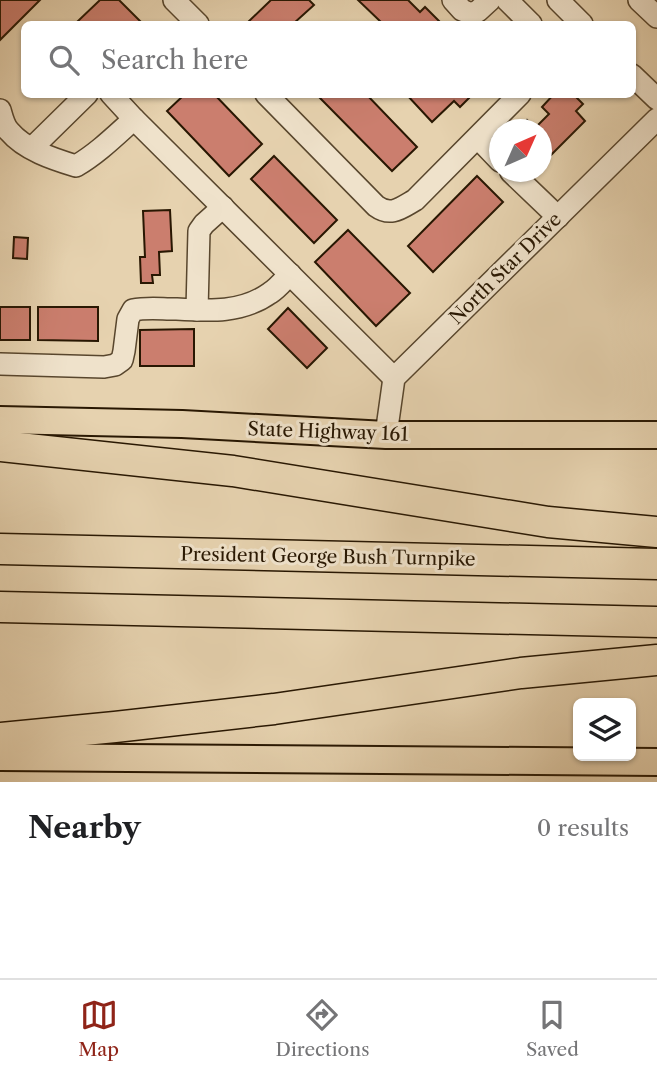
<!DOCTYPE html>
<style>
:root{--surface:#fff;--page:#f2f2f2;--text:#202124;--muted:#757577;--line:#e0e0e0;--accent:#8f2418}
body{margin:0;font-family:"Libre Caslon Text",serif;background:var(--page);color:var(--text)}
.controls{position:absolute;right:21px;bottom:21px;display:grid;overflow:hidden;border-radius:10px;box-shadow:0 2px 5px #0004}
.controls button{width:63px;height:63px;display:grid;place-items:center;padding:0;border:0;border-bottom:2px solid var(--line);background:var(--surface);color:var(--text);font:35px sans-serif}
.compass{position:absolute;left:489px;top:119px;width:63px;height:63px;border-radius:50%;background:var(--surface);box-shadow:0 2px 5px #0004;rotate:45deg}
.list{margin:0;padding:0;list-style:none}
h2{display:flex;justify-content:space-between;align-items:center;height:91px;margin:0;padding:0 28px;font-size:30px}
h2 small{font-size:23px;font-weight:400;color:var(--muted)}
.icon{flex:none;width:38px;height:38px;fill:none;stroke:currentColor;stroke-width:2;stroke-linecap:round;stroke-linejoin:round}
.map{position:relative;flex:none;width:657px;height:782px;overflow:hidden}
.search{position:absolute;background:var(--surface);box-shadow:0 2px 5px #0004;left:21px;right:21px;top:21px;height:77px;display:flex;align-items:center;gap:18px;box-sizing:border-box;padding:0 24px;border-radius:10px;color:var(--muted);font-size:26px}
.sheet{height:196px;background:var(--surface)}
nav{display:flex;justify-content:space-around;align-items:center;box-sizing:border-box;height:98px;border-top:2px solid var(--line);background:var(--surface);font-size:19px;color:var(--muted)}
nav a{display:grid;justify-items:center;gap:4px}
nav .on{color:var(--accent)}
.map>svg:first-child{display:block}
.building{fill:#cb7e6e;stroke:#281702;stroke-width:2}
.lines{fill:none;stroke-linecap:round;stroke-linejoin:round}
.minor-casing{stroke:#58462d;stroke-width:24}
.major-casing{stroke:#281702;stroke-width:30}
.highway-casing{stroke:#281702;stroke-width:33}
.minor{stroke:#efe2cb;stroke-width:21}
.major{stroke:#e6d2af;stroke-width:26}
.highway{stroke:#e6d2af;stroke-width:30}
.labels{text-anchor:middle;stroke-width:6;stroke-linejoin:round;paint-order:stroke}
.street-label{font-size:19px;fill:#281702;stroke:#efe2cb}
</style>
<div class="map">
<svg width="657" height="782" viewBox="0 0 657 782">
<rect width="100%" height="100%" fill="#e6d2af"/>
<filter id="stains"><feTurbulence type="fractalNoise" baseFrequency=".00286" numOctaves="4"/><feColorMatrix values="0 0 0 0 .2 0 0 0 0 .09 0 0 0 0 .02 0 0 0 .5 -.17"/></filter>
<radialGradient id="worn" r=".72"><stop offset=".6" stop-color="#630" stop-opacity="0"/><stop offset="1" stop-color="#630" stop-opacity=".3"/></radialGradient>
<!-- building -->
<g class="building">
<polygon points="0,0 40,0 0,40"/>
<polygon points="100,0 119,0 143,24 81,24 78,21"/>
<polygon points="271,0 309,0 314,5 293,24 246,24"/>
<polygon points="358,0 408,0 420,12 425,7 442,24 383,24"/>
<polygon points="185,94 214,94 262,144 229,176 167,111"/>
<polygon points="316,94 366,94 417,147 392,171"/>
<polygon points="406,94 473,94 460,107 454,101 432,122"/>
<polygon points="554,94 573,94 583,104 576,111 585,121 545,161 542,158 542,130 518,130 527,120 535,128 549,114 542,107"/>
<polygon points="274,156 337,220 314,243 251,179"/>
<polygon points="477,176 503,202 433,272 408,246"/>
<polygon points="170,210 172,251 159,252 160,275 152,275 153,283 141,283 140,257 145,257 143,211"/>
<polygon points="348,230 410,293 376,326 315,262"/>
<polygon points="14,237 28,238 27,259 13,258"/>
<rect x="0" y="307" width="30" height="33"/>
<polygon points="38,307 98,307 98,341 38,340"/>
<polygon points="288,308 327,348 307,368 268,329"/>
<polygon points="194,329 194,366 140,366 140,330"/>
</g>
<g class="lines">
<!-- minor casing -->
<g class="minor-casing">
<g id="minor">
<polyline points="174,0 198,24"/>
<polyline points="453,0 462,10 471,14 478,11 490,0"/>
<polyline points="507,0 531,24"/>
<polyline points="558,0 582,24"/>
<polyline points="639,0 657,17"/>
<polyline points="632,75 657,99"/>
<polyline points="111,94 134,119"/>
<path d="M266 94 376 206C391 217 401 208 415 200L520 94"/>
<path d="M0 110C2 117 4 126 9 131 25 150 53 159 76 166 98 153 115 136 134 119L394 378"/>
<polyline points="478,138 500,161"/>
<polyline points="32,148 87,94"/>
<polyline points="511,172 558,217"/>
<polyline points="197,310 199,231 204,224 223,207"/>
<path d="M0 364 104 367 115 365 122 360 124 351 128 319 133 310C147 307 161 309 176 309 210 311 242 313 270 293 278 288 284 280 290 274"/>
<polyline points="386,435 394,378 657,119"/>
</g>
</g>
<!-- major casing -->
<g class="major-casing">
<g id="major">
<polyline points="0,420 182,424 386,435 657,435"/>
<polyline points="0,757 657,762"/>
</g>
</g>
<!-- highway casing -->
<g class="highway-casing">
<g id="highway">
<polyline points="0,446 233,471 548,522 657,532"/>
<polyline points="0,549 657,564"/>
<polyline points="0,607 657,622"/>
<polyline points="0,738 115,727 274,709 521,673 657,660"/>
</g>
</g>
<!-- minor -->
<use href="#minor" class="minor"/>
<!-- major -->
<use href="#major" class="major"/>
<!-- highway -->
<use href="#highway" class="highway"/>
</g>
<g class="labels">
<!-- street labels -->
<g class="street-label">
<text transform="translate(505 268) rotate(-45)" y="7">North Star Drive</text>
<text transform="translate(328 431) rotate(2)" y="7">State Highway 161</text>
<text transform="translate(328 556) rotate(1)" y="7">President George Bush Turnpike</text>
</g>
</g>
<rect width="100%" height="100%" filter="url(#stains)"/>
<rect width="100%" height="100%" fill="url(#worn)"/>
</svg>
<div class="controls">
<button><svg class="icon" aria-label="layers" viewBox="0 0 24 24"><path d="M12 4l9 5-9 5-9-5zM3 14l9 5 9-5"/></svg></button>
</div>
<svg class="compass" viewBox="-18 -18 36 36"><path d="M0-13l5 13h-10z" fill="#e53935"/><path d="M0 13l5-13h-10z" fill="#757577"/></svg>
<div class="search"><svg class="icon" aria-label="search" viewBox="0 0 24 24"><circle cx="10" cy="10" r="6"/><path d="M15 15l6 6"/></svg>Search here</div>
</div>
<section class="sheet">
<h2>Nearby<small>0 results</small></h2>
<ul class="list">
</ul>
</section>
<nav>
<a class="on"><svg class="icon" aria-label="map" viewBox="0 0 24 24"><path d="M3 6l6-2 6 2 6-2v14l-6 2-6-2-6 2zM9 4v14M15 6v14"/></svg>Map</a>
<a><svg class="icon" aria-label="directions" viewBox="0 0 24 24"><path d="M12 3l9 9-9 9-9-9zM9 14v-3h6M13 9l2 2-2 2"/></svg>Directions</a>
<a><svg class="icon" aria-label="saved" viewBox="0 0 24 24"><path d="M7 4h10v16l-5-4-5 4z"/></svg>Saved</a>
</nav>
